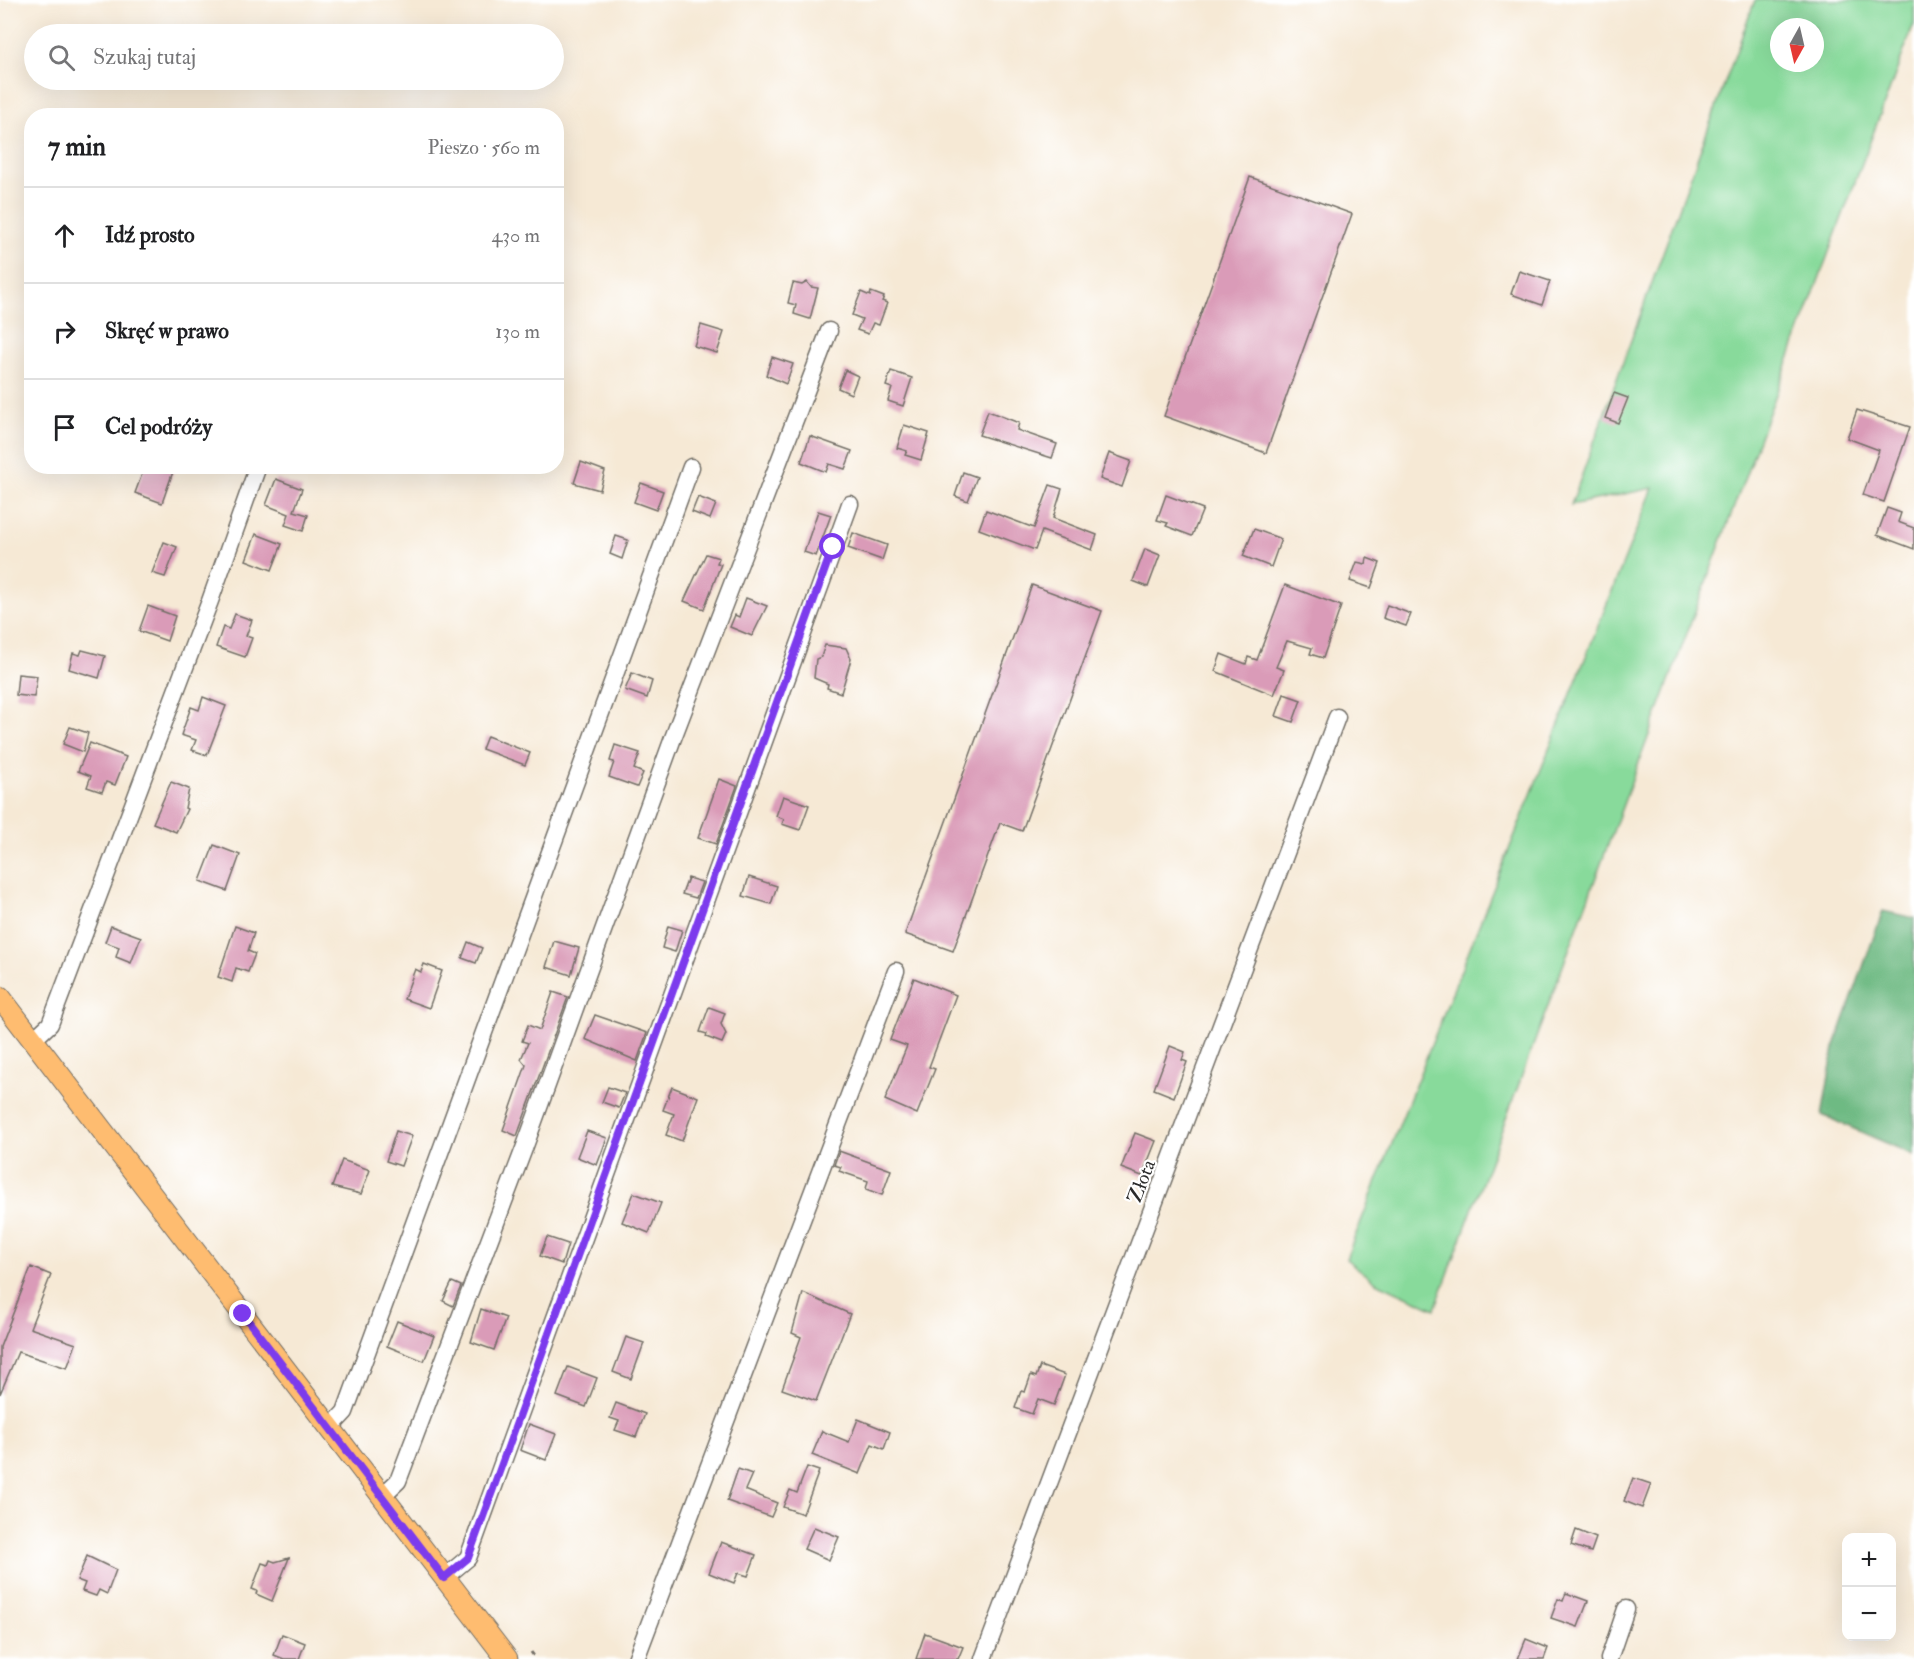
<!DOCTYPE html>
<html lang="pl">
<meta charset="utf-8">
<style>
:root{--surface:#fff;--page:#f2f2f2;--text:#202124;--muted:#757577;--line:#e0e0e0}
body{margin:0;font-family:"IM FELL Double Pica",serif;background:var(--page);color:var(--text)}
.controls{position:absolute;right:18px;bottom:18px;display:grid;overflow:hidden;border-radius:12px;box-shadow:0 6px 24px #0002}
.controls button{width:54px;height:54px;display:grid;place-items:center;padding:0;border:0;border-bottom:2px solid var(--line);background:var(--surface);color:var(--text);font:30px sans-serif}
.compass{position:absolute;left:1770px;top:18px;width:54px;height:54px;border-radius:50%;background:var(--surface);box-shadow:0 6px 24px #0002;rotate:188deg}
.stop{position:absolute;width:18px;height:18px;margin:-14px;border:4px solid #7c3aed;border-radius:50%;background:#fff}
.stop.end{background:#7c3aed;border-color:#fff;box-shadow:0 2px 6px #0008}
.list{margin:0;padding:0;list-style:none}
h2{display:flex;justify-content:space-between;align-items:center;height:78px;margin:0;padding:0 24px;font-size:26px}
h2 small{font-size:20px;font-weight:400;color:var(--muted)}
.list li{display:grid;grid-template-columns:39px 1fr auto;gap:18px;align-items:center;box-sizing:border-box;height:96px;padding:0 24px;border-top:2px solid var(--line)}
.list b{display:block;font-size:22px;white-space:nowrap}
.list em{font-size:20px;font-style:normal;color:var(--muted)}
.icon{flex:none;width:33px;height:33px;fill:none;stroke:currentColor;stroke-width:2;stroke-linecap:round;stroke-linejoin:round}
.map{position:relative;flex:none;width:1914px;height:1659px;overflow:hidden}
.search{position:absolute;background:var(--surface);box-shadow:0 6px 24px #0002;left:24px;top:24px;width:540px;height:66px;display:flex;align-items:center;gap:15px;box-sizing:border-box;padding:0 21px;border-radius:33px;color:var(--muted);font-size:22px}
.panel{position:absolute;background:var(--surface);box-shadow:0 6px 24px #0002;left:24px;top:108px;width:540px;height:366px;border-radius:24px}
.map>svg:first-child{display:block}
.green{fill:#88da9b;stroke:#5a8263;stroke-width:1.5;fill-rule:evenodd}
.forest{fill:#6eba83;stroke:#4c7257;stroke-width:1.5}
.building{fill:#da9bb8}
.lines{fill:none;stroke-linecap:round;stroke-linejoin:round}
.minor-casing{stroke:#726e66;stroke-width:19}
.major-casing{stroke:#726e66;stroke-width:23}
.path{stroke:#726e66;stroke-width:3;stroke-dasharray:4.5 4.5;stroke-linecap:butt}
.minor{stroke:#fff;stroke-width:16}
.major{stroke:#febc70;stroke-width:21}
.route{stroke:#7c3aed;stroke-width:8}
.labels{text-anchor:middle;stroke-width:4.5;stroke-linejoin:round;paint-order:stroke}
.street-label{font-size:20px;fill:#2b2b2b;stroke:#fff}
</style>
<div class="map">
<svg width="1914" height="1659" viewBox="0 0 1914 1659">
<rect width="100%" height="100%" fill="#fff"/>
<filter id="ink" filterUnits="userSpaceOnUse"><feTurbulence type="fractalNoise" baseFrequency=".0167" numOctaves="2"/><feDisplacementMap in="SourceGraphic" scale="12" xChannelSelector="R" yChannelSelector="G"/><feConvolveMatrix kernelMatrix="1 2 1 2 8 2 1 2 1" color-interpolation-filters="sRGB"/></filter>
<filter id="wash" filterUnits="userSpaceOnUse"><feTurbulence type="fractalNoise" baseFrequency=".008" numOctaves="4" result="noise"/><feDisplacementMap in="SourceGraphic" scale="24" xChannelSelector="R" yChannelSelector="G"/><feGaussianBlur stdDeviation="1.35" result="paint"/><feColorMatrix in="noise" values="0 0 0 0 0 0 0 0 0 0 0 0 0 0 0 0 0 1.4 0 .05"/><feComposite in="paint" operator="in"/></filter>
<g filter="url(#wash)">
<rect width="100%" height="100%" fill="#f6e9d5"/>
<!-- green -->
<path class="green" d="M1755 0H1914V24L1435 1309 1376 1282 1346 1259 1653 488 1571 505ZM1779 27H1815V63H1779Z"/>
<!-- forest -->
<polygon class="forest" points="1883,911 1914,918 1914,1155 1822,1115 1834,1048"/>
<g id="blocks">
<!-- building -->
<g class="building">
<polygon points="1250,177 1352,214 1266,453 1164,416"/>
<polygon points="1519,271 1550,281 1542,305 1511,294"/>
<polygon points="807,282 811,287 818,288 810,319 794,314 796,305 788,303 793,283 802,285"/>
<polygon points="861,292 870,296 871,292 884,297 882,301 887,303 879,325 873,323 868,334 857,330 862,319 852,315"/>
<polygon points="701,325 724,332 717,353 694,346"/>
<polygon points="772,357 793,364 786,384 766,375"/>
<polygon points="845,370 858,376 851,394 838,388"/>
<polygon points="891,371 912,378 903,406 888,401 892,388 886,386"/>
<polygon points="1614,393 1628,398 1618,423 1605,418"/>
<polygon points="1857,410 1910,427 1884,502 1863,495 1879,450 1847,438"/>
<polygon points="988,411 1019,423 1017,430 1057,444 1052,458 979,435"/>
<polygon points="904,425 929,433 921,460 905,455 907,451 897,448"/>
<polygon points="810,436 852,451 845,469 829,464 826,472 801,462"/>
<polygon points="1109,453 1131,461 1122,487 1100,479"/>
<polygon points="581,462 605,471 600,490 574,483"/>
<polygon points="145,466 175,466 162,503 135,493"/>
<polygon points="963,472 977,477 968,501 955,496"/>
<polygon points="276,479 302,489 294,511 308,515 303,531 285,525 289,514 266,505"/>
<polygon points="641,483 663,491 656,510 634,502"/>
<polygon points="1050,485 1062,489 1053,518 1097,535 1092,550 1042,531 1035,550 979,529 986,510 1034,528"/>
<polygon points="1166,495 1203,509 1192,536 1166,526 1168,523 1157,520"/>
<polygon points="698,497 716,504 710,519 692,512"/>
<polygon points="1887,508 1901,513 1898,522 1914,528 1914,549 1877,535"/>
<polygon points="818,511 831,515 816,556 804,552"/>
<polygon points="1254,529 1281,539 1271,567 1243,556"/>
<polygon points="853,533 887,545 882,560 848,548"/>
<polygon points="256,534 282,544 272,570 246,560"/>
<polygon points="616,536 628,540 622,559 610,554"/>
<polygon points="164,542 177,547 165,577 152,573"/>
<polygon points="1145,549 1160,555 1148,587 1133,581"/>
<polygon points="706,554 719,558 717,563 721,564 704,609 684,601"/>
<polygon points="1367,558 1380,563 1371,588 1350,581 1357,562 1366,564"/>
<polygon points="1032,585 1102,611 1022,831 1000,823 953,951 905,934"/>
<polygon points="1285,585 1341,606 1323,658 1310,654 1312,648 1287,641 1276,667 1284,670 1274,695 1215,671 1221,654 1246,664 1248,657 1257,660"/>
<polygon points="746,598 767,606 752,636 730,627 735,615 739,617"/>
<polygon points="1387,605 1411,614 1406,626 1383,618"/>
<polygon points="148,606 175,616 167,641 139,631"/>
<polygon points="235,614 252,620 246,636 252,638 245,657 216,647 223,627 229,629"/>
<polygon points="825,645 846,648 851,659 841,693 827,688 828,684 814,678 816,659 821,657"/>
<polygon points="82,650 105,656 99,678 69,669 73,653 80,655"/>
<polygon points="632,673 652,681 647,698 625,690"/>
<polygon points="18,674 37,676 34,697 16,695"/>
<polygon points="1284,694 1301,700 1293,722 1276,716"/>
<polygon points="203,697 226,706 207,755 192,750 196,740 181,735 191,707 199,710"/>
<polygon points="70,727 88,733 83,752 63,744"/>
<polygon points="487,736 530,753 525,765 482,749"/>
<polygon points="90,743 126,757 115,785 106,782 102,792 87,787 91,776 78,771"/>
<polygon points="615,745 640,753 634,769 643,773 637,787 609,777 614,762 610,761"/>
<polygon points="719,779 737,786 716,844 698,838"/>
<polygon points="171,782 189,789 185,808 187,809 176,832 153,823"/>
<polygon points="783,796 809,805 800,830 782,824 784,819 776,816"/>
<polygon points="214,845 240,855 227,891 200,881"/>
<polygon points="749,877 777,886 771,904 743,896"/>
<polygon points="688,878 702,882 696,898 682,894"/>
<polygon points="111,926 141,937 131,963 116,957 119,947 105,942"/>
<polygon points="235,926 254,933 248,951 255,954 248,972 236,968 232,982 218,977"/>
<polygon points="668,926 682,930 675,952 662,948"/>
<polygon points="554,941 579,948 571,975 546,967"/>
<polygon points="468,942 482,948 476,963 462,958"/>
<polygon points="424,964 442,971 429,1008 404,999 415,969 421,972"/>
<polygon points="914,978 956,995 929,1067 935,1069 917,1114 885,1100 907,1046 890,1040"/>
<polygon points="553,992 568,997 517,1136 503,1130 526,1065 521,1059 528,1043 522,1041 528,1025 540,1030"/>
<polygon points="709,1007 725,1013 721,1024 726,1034 722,1043 706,1037 707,1034 700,1032"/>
<polygon points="595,1015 647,1033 637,1061 585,1039"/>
<polygon points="1170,1046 1185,1052 1182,1060 1187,1062 1174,1097 1154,1089"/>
<polygon points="608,1087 625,1093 619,1108 602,1102"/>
<polygon points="672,1087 698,1097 682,1141 666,1135 674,1114 663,1110"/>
<polygon points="396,1131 412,1136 401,1166 386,1161"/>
<polygon points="587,1131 607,1138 597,1165 577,1157"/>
<polygon points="1135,1133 1156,1141 1142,1176 1121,1168"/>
<polygon points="839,1151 891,1170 882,1195 866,1189 868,1181 839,1171 841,1167 834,1165"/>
<polygon points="342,1160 370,1170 361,1194 332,1187"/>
<polygon points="634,1193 661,1203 649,1233 622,1222"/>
<polygon points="547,1237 568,1244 562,1264 540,1256"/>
<polygon points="31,1267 51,1275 30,1328 76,1344 67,1368 18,1352 0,1394 0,1347"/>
<polygon points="452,1282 461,1286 453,1306 443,1301"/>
<polygon points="803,1293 850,1314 816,1401 782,1389 801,1337 792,1333"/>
<polygon points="481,1309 506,1318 494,1350 471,1342"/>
<polygon points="397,1321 434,1336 424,1361 387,1346"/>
<polygon points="626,1337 644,1343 631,1379 613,1372"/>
<polygon points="1040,1366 1065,1375 1054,1405 1038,1399 1032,1414 1015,1408 1021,1391 1025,1392 1031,1375 1036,1377"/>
<polygon points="568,1367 597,1378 586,1407 557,1396"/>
<polygon points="616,1403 645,1414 636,1437 615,1430 619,1421 610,1418"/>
<polygon points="858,1419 890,1432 884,1449 872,1444 860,1474 812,1455 822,1431 849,1442"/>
<polygon points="529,1424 556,1434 546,1460 520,1450"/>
<polygon points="807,1467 819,1471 803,1514 783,1507 790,1490 797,1493"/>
<polygon points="738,1469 752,1474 745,1490 777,1503 771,1517 727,1501"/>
<polygon points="1633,1478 1651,1484 1642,1508 1624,1501"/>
<polygon points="814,1527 839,1537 829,1560 804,1549"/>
<polygon points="1576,1530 1596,1538 1591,1552 1571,1545"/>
<polygon points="721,1542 756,1555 748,1576 738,1573 734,1583 709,1573"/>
<polygon points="87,1556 116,1570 107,1594 99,1590 96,1596 82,1591 85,1583 77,1580"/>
<polygon points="289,1558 272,1601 256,1594 257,1591 252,1589 262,1563 268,1565 270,1560 275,1562"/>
<polygon points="1566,1593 1588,1601 1578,1627 1551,1618 1558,1599 1563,1601"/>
<polygon points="925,1633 963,1647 958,1659 916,1659"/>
<polygon points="282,1634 305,1643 299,1659 284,1659 274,1655"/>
<polygon points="1526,1639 1548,1648 1544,1659 1518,1659"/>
</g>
</g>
</g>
<g filter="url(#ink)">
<use href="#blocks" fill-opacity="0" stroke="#726e66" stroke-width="1.5"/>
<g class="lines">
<!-- minor casing -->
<g class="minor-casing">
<g id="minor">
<polyline points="33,1040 50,1024 210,601 258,466"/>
<polyline points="330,1428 345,1412 691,467"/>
<polyline points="382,1496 398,1481 525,1146 673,738 829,331"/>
<polyline points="444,1578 468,1558 850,504"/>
<polyline points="636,1659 896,971"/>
<polyline points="983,1659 1337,717"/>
<polyline points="1609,1659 1626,1609"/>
</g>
</g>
<!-- major casing -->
<g class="major-casing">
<polyline id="major" points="0,997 507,1659"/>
</g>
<!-- path -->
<polyline class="path" points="531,1652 536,1659"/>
<!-- minor -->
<use href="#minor" class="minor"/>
<!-- major -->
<use href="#major" class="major"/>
</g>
</g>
<g class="lines" filter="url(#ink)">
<!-- route -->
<polyline class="route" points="243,1314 444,1578 468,1558 833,547"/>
</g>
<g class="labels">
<!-- street labels -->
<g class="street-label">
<text transform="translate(1141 1181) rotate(-69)" y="7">Złota</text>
</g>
</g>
</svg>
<div class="controls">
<button>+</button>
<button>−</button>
</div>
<svg class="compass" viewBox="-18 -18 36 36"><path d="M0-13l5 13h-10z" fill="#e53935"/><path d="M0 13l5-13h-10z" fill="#757577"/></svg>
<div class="stop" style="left:833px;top:547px"></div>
<div class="stop end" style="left:243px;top:1314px"></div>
<div class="search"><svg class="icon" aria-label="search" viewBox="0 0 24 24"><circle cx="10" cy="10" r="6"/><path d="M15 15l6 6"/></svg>Szukaj tutaj</div>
<section class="panel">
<h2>7 min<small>Pieszo · 560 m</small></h2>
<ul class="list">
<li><svg class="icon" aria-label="ahead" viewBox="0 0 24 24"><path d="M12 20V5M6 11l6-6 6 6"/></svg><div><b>Idź prosto</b></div><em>430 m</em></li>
<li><svg class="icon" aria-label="right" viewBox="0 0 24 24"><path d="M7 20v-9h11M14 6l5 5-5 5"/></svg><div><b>Skręć w prawo</b></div><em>130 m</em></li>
<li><svg class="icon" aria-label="arrive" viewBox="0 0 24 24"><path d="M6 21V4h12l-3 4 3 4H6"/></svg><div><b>Cel podróży</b></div></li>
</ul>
</section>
</div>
